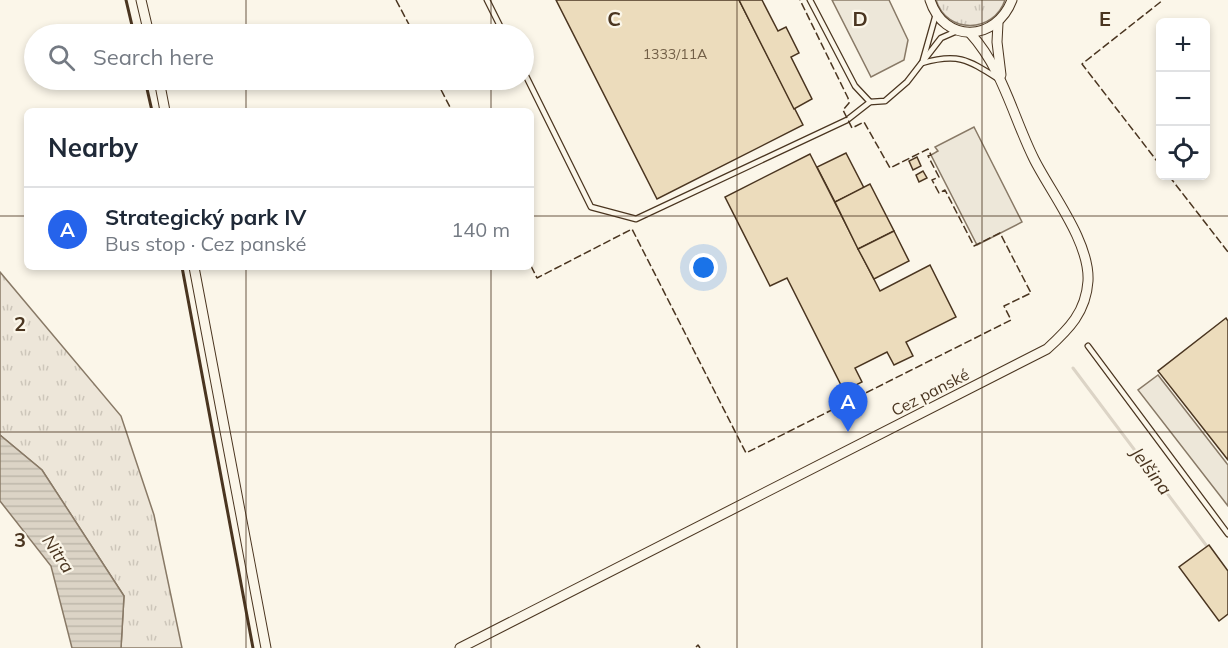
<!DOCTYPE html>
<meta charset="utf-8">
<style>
:root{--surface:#fff;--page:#f2f2f3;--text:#1f2937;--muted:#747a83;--line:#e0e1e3;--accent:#2563eb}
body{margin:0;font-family:Mulish,sans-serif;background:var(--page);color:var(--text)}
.controls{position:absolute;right:18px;top:18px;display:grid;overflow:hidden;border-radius:9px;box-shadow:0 3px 9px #0003}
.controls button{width:54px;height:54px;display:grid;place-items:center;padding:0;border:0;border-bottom:2px solid var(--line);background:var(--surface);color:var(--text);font:30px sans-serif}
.you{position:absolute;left:704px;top:268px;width:21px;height:21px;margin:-15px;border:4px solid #fff;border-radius:50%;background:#1a73e8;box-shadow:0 0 0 9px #1a73e833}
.badge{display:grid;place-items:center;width:39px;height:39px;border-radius:50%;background:var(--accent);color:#fff;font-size:20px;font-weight:700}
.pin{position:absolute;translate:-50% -50px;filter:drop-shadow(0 2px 3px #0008)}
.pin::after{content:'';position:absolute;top:32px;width:21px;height:18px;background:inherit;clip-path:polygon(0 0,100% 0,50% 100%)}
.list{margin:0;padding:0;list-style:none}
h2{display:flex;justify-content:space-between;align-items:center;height:78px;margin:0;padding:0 24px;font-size:26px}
h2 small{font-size:20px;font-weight:400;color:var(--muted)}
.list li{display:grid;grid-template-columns:39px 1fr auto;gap:18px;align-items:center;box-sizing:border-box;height:84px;padding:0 24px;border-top:2px solid var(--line)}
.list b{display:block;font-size:22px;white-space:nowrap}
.list p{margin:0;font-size:20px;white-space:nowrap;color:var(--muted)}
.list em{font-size:20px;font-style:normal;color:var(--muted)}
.icon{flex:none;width:33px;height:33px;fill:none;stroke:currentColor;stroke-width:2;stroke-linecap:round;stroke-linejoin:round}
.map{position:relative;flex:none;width:1228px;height:648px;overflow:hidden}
.search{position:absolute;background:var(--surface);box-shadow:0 3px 9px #0003;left:24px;top:24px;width:510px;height:66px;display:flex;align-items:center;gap:15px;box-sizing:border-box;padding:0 21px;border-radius:33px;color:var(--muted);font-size:22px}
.panel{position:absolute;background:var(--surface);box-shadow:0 3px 9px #0003;left:24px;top:108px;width:510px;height:162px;border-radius:9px}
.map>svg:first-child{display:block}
.grass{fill:url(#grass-tufts);stroke:#887966;stroke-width:1.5}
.parking{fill:#ede7d9;stroke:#887966;stroke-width:1.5}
.water{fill:url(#water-rules);stroke:#887966;stroke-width:1.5}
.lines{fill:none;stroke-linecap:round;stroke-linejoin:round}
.stream{stroke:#dcd4c6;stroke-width:3}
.building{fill:#ecdcbc;stroke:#4a3520;stroke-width:1.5}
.service-casing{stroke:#4a3520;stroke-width:7}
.minor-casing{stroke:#4a3520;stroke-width:11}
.service{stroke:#fbf6e9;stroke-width:4.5}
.minor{stroke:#fbf6e9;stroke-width:9}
.fence{stroke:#4a3520;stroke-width:1.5;stroke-dasharray:8 3;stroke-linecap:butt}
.wall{stroke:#4a3520;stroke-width:3}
.grid{fill:none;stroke:#4a3520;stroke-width:1.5;stroke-opacity:0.55}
.labels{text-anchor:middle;stroke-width:4.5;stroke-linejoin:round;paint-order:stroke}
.number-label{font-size:14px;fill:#725f47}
.street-label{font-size:16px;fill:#4a3520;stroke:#fbf6e9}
.water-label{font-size:18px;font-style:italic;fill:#4a3520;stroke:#fbf6e9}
.grid-label{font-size:20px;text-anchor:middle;font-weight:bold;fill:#4a3520;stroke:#fbf6e9;stroke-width:4.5;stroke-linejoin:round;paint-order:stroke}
</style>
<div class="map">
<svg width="1228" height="648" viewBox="0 0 1228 648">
<defs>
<pattern id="grass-tufts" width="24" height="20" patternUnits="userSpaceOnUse" patternTransform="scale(1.5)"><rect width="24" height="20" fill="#ede6d9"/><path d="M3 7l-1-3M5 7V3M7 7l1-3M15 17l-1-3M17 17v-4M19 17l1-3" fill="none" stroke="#cdc6ba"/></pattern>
<pattern id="water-rules" width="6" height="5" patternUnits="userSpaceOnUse" patternTransform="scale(1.5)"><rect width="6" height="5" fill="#dcd4c6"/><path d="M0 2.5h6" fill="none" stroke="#beb7aa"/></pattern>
</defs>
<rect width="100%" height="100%" fill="#fbf6e9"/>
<!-- grass -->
<g class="grass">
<path d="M936 0H1005C994 33 947 35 936 0Z"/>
<polygon points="0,272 121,416 154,515 182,648 121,648 124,596 42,470 0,435"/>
</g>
<!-- parking -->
<g class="parking">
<polygon points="832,0 889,0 908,40 904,60 871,77"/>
<polygon points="974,127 1022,222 977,245 931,155 938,151 935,147"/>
<polygon points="1158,375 1228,465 1228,506 1138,390"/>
</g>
<!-- water -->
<polygon class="water" points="0,435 42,470 124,596 121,648 72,648 51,566 0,501"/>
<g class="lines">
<!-- stream -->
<polyline class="stream" points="1073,368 1209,549"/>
</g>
<!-- building -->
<g class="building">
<polygon points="556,0 739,0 803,125 657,199"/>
<polygon points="739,0 762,0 778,31 786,27 799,53 791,57 812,99 794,109"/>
<polygon points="846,153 864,188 835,202 817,167"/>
<polygon points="810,154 880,291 930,265 956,317 906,342 913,356 894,365 887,352 855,368 862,382 844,391 787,278 770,286 725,197"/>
<polygon points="917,157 921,166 913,170 909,161"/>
<polygon points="923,171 927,178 919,182 916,175"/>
<polygon points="870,184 894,231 858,249 835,202"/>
<polygon points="894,231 909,261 874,279 858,249"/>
<polygon points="1226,318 1228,321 1228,460 1158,371"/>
<polygon points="1209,545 1228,571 1228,614 1219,621 1179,567"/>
</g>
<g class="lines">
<!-- service casing -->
<g class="service-casing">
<g id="service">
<polyline points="487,0 504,34"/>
<polyline points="810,0 855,86 870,102"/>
<polyline points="923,60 936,14"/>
<path d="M922 63C957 53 967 59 997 78"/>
<polyline points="524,72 591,207 636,219 847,120 870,102 885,101 907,82 941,38 957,31"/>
<polyline points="1088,346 1228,534"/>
</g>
</g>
<!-- minor casing -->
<g class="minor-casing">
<g id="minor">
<polyline points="141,0 149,34"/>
<path d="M930 0C944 44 996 42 1012 0"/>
<polyline points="998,23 997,42 1001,75"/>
<polyline points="159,80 165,111"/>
<polyline points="194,267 266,648"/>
<path d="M460 648 1047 349C1069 329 1086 312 1088 281 1090 242 1051 193 1034 159 1013 117 1003 69 970 33"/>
</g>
</g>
<!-- service -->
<use href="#service" class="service"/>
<!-- minor -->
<use href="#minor" class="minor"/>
<!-- fence -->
<g class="fence">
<polyline points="396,0 414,34"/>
<polyline points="436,80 452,111"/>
<polyline points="1160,165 1082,64 1163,0"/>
<polyline points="1169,176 1228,252"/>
<polyline points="531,266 537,278 632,229 746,453 1011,320 1004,306 1031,293 1000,233 974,246 945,190 939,193 932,180 939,177 928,156 931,155 928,149 890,168 864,122 852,128 843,110 849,103 848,98 800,0"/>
<polyline points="696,647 698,645 700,648"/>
</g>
<!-- wall -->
<g class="wall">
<polyline points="126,0 134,34"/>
<polyline points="145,80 152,111"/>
<polyline points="182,267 253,648"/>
</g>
</g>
<!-- grid -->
<path class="grid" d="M246 0V34M491 0V34M737 0V648M982 0V648M246 80V111M491 80V111M0 216H27M531 216H1228M246 267V648M491 267V648M0 432H1228"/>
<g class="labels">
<!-- number labels -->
<g class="number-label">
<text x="675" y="59">1333/11A</text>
</g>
<!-- street labels -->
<g class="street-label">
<text transform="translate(930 392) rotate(-27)" y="6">Cez panské</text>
</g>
<!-- water labels -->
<g class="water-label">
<text transform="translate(1151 471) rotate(53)" y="6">Jelšina</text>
<text transform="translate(58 554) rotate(56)" y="6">Nitra</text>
</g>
</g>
<g class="grid-label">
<text x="614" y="26">C</text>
<text x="860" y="26">D</text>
<text x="1105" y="26">E</text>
<text x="20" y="331">2</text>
<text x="20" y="547">3</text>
</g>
</svg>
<div class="controls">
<button>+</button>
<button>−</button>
<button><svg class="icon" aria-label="locate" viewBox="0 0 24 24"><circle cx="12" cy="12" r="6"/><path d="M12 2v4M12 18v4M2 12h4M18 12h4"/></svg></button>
</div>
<div class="you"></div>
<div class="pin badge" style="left:848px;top:432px">A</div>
<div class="search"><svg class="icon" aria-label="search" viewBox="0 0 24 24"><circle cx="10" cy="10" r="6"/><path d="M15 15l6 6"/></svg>Search here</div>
<section class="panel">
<h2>Nearby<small></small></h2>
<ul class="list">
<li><span class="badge">A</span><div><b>Strategický park IV</b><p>Bus stop · Cez panské</p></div><em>140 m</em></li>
</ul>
</section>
</div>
